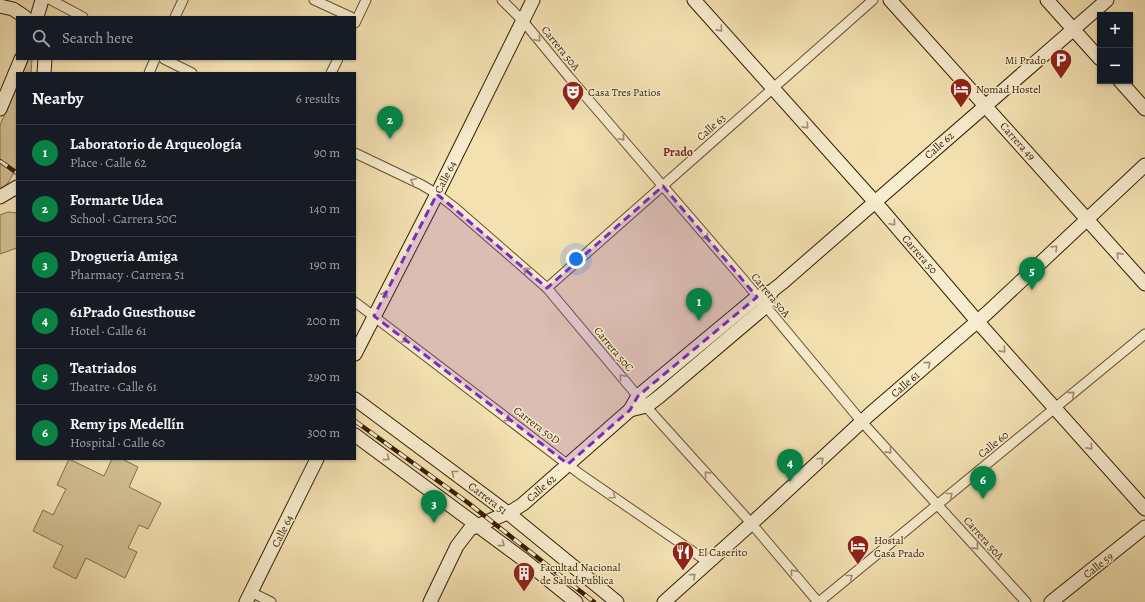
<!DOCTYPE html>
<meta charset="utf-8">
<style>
:root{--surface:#171b24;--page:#242831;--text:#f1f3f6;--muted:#9ea1a6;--line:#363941;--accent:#0b8043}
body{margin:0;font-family:Alegreya,serif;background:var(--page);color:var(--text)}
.controls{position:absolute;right:12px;top:12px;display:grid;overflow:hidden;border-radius:0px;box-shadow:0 1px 3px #0004}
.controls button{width:36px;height:36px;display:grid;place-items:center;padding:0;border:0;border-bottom:1px solid var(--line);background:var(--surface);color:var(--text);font:20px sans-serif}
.you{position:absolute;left:576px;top:259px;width:14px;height:14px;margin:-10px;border:3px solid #fff;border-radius:50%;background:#1a73e8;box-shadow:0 0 0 6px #1a73e833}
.badge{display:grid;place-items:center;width:26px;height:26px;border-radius:50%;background:var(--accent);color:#fff;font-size:13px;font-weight:700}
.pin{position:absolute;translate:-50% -33px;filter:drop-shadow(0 1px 2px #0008)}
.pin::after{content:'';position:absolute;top:21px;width:14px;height:12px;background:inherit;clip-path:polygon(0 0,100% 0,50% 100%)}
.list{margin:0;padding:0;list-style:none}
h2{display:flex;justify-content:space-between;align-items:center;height:52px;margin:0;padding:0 16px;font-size:17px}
h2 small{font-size:13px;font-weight:400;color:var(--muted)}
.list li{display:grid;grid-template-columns:26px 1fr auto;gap:12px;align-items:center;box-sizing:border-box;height:56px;padding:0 16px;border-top:1px solid var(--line)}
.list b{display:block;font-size:15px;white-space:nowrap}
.list p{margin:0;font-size:13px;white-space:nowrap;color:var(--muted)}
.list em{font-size:13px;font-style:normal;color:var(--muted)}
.icon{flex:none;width:22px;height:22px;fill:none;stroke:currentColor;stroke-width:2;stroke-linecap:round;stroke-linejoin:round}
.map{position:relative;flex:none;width:1145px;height:602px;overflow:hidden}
.search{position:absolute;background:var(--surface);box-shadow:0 1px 3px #0004;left:16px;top:16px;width:340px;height:44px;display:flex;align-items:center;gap:10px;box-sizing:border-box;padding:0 14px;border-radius:0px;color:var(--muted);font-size:15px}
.panel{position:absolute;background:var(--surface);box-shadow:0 1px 3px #0004;left:16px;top:72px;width:340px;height:388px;border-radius:0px}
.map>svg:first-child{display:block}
.green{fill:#d3c094;stroke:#846e4b}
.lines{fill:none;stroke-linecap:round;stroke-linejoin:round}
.street-casing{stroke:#644e2e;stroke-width:11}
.secondary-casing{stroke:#341d02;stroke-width:15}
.street{stroke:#f7eccd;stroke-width:9}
.secondary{stroke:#f7eccd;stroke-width:13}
.rail-casing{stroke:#341d02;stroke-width:4.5}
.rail{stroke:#f7eccd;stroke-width:3;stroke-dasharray:9;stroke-linecap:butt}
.oneway{stroke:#9f8f72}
.marked{fill:#7b2cbf;fill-opacity:0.2;stroke:#7b2cbf;stroke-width:3;stroke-dasharray:8 5;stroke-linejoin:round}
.labels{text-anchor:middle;stroke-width:3;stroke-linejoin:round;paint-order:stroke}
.street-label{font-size:11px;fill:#341d02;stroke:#f7eccd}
.poi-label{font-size:11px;fill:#341d02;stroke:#f7eccd;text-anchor:start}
.neighbourhood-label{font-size:12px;font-weight:bold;fill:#7a1f14;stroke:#f7eccd}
</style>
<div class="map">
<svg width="1145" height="602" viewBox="0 0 1145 602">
<rect width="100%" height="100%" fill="#f3e1b2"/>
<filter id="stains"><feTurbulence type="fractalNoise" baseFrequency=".005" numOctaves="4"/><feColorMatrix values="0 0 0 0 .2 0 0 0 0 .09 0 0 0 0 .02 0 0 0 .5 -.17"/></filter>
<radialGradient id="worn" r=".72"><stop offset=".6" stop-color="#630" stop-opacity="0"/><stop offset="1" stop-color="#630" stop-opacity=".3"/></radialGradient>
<!-- green -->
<g class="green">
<polygon points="28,59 32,59 31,73 22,73"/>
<polygon points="17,86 17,167 8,183 0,189 0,125"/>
<polygon points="8,212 17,213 17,248 0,254 0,215"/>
<polygon points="69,459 104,476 112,459 122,459 138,467 129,487 161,503 148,529 139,525 128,548 137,552 125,578 86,558 76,579 53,567 63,546 33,531 43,510 53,515 66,489 57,485"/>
</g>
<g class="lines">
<!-- street casing -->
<g class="street-casing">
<g id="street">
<polyline points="51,0 83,17"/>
<polyline points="314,0 351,17"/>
<polyline points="502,0 523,21 569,77 743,279 862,422 1026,602"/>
<polyline points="175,17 183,0"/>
<polyline points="355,23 366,0"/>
<polyline points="164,59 192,73"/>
<polyline points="149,73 155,59"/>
<polyline points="331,73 338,59"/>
<polyline points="355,153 422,185 437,194 454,207 547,288 651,412 751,523 818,602"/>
<polyline points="547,288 873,0"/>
<polyline points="355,302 580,474 708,562"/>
<polyline points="251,592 271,602"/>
<polyline points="819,602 1145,334"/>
</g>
</g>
<!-- secondary casing -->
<g class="secondary-casing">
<g id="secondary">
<polyline points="694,0 882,210 977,321 1145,509"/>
<polyline points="890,0 1145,284"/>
<polyline points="1047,0 1100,59"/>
<polyline points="0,6 13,9 25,17"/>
<polyline points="37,17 42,0"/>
<polyline points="44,73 45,59"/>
<polyline points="1120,81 1145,109"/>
<polyline points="0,109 21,59"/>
<polyline points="0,197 17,187"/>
<polyline points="355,354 437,194 533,0"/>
<polyline points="355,399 508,513 617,602"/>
<polyline points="630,410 647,406 660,396 765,307 772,291"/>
<polyline points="355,435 524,560 576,602"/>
<polyline points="246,602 317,459"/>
<polyline points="430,602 457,546 470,529 512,511 523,504 630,410 638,396 757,297 772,291 782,283 1107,0"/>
<polyline points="664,602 762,514 870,414 987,313 1145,165"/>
<polyline points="1051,602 1145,527"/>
</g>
</g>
<!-- street -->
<use href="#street" class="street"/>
<!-- secondary -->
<use href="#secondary" class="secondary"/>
<!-- rail casing -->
<g class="rail-casing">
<g id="rail">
<polyline points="0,161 17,173"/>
<polyline points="355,421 467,502 594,602"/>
</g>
</g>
<!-- rail -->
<use href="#rail" class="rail"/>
</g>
<!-- one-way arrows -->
<defs><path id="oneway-chevron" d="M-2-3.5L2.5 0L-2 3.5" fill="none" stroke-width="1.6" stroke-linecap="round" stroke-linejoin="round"/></defs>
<g class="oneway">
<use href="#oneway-chevron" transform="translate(720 29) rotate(48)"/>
<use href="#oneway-chevron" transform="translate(538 39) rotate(51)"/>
<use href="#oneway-chevron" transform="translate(806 126) rotate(48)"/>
<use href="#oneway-chevron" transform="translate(622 138) rotate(49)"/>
<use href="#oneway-chevron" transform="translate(413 181) rotate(-154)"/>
<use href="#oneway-chevron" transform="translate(893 223) rotate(49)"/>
<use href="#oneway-chevron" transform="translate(706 237) rotate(49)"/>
<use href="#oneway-chevron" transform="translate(1055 248) rotate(-44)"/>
<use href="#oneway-chevron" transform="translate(1119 255) rotate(-132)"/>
<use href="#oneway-chevron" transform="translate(526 270) rotate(-139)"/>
<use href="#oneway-chevron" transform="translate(385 294) rotate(-63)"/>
<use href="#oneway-chevron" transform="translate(405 340) rotate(37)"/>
<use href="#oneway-chevron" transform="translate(1003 350) rotate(48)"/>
<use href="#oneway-chevron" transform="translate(928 364) rotate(-41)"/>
<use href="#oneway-chevron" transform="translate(622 377) rotate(-130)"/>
<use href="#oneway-chevron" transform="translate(1072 394) rotate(-40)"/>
<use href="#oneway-chevron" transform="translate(508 419) rotate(37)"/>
<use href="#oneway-chevron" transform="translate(1090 447) rotate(48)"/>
<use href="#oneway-chevron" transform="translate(889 451) rotate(48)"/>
<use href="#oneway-chevron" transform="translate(387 458) rotate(36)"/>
<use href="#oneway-chevron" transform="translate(821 460) rotate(-43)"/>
<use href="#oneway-chevron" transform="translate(454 473) rotate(-143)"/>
<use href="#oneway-chevron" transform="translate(707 474) rotate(-132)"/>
<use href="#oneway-chevron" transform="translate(950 495) rotate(-39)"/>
<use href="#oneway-chevron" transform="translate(613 496) rotate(35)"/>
<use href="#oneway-chevron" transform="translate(502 544) rotate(37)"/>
<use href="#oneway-chevron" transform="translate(976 547) rotate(48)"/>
<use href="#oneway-chevron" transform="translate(793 572) rotate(-130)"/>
<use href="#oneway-chevron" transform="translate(693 576) rotate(-42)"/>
<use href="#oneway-chevron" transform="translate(850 577) rotate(-39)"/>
</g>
<!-- marked area -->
<path class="marked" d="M663 186 757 297 638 396 630 410 568 464 374 316 437 194 547 288Z"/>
<!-- icons -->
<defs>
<g id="parking-pin" transform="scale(1.15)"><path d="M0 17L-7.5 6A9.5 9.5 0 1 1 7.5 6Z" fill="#8f2418" stroke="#f7eccd"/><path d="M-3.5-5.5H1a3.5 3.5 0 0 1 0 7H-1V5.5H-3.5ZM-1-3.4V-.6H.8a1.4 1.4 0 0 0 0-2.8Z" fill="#fff"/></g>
<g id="hotel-pin" transform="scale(1.15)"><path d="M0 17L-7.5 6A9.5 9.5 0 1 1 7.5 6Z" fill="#8f2418" stroke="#f7eccd"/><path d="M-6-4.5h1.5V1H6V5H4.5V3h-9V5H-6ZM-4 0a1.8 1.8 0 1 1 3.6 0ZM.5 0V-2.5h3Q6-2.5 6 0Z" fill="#fff"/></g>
<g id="theatre-pin" transform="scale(1.15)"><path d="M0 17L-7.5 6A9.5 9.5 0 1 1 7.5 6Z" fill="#8f2418" stroke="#f7eccd"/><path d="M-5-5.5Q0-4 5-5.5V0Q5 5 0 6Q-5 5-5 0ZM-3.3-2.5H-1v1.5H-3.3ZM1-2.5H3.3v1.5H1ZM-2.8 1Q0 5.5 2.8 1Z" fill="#fff"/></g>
<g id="restaurant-pin" transform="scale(1.15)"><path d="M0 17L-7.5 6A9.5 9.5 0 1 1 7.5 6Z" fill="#8f2418" stroke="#f7eccd"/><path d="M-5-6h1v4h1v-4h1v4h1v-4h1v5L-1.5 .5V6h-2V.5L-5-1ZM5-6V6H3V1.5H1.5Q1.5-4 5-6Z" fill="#fff"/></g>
<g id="building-pin" transform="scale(1.15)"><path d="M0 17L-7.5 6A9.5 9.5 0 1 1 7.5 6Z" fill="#8f2418" stroke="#f7eccd"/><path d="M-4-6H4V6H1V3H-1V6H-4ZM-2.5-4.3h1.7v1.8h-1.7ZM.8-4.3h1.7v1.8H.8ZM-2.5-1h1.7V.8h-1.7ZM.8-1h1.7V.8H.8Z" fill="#fff"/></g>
</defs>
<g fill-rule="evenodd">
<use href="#parking-pin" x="1061" y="60"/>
<use href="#hotel-pin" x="961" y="89"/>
<use href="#theatre-pin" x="573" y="92"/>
<use href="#hotel-pin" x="858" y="546"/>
<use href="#restaurant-pin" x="683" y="552"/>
<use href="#building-pin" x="524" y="573"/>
</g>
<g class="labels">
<!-- street labels -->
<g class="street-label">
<text transform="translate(561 48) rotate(51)" y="4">Carrera 50A</text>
<text transform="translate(711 127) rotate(-41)" y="4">Calle 63</text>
<text transform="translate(1018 141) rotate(48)" y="4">Carrera 49</text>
<text transform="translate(939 145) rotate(-41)" y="4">Calle 62</text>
<text transform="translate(445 177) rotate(-63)" y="4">Calle 64</text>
<text transform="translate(920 254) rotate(49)" y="4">Carrera 50</text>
<text transform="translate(771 295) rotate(50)" y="4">Carrera 50A</text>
<text transform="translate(614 349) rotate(50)" y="4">Carrera 50C</text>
<text transform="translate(905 384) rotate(-41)" y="4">Calle 61</text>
<text transform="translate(537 425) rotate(37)" y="4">Carrera 50D</text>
<text transform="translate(993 444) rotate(-39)" y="4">Calle 60</text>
<text transform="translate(541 488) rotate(-41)" y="4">Calle 62</text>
<text transform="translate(488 498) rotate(37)" y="4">Carrera 51</text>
<text transform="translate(282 531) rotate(-64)" y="4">Calle 64</text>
<text transform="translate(984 538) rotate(48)" y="4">Carrera 50A</text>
<text transform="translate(1098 565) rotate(-38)" y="4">Calle 59</text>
</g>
<!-- poi labels -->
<g class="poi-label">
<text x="1046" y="64" text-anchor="end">Mi Prado</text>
<text x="976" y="93">Nomad Hostel</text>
<text x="588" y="96">Casa Tres Patios</text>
<text x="874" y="544">Hostal<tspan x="874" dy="13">Casa Prado</tspan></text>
<text x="698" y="556">El Caserito</text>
<text x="540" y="571">Facultad Nacional<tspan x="540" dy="13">de Salud Publica</tspan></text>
</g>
<!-- neighbourhood labels -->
<g class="neighbourhood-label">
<text x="678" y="156">Prado</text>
</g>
</g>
<rect width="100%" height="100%" filter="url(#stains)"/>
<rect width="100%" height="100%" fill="url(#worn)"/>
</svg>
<div class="controls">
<button>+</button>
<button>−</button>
</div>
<div class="you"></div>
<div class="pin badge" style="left:699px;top:321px">1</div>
<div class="pin badge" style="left:390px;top:139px">2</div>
<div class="pin badge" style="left:434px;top:523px">3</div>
<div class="pin badge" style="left:790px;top:482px">4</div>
<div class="pin badge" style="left:1032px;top:290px">5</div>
<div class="pin badge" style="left:983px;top:499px">6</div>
<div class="search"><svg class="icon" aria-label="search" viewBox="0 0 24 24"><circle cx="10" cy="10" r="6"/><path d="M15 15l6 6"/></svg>Search here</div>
<section class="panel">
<h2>Nearby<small>6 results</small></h2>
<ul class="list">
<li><span class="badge">1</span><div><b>Laboratorio de Arqueología</b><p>Place · Calle 62</p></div><em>90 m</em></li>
<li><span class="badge">2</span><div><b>Formarte Udea</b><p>School · Carrera 50C</p></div><em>140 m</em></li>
<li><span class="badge">3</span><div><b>Drogueria Amiga</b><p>Pharmacy · Carrera 51</p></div><em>190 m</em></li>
<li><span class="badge">4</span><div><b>61Prado Guesthouse</b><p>Hotel · Calle 61</p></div><em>200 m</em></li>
<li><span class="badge">5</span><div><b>Teatriados</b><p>Theatre · Calle 61</p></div><em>290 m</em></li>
<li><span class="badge">6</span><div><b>Remy ips Medellín</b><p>Hospital · Calle 60</p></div><em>300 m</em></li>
</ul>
</section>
</div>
